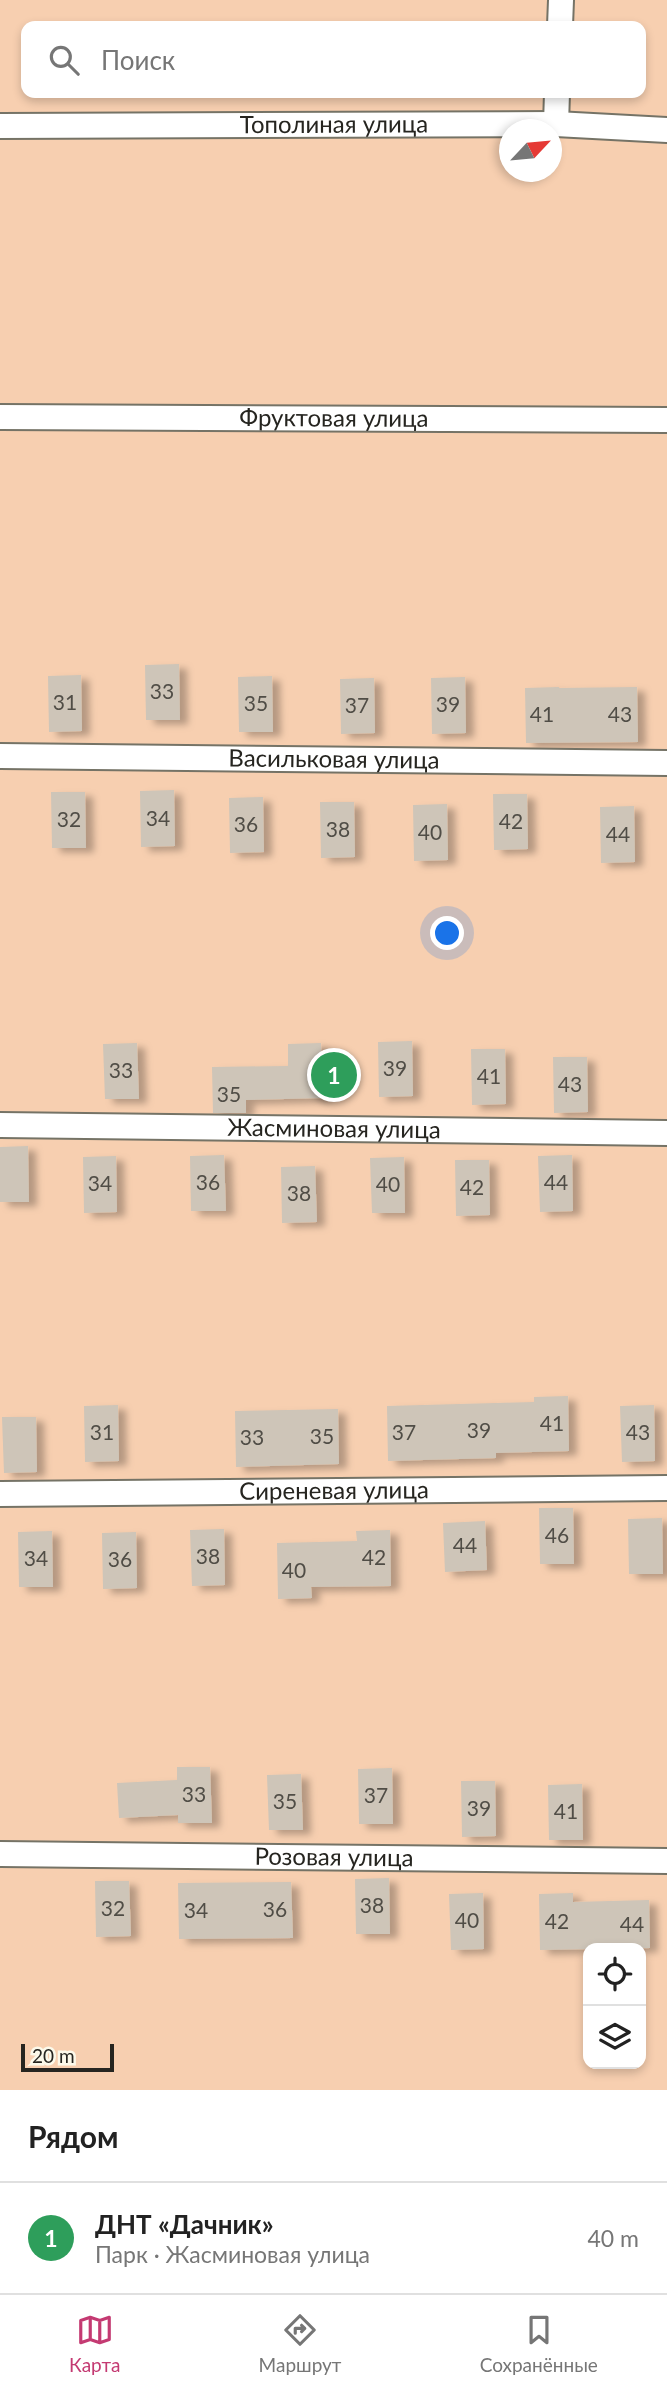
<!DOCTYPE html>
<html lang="ru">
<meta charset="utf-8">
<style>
:root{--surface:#fff;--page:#f6f6f6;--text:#222;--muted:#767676;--line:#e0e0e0;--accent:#c43a72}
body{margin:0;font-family:Lato,sans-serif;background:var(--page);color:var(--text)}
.controls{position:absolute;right:21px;bottom:21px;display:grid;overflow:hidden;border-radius:14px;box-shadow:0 4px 10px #0003}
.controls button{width:63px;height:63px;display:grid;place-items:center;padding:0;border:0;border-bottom:2px solid var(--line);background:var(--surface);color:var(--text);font:35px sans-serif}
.compass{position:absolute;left:499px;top:119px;width:63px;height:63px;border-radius:50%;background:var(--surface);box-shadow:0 4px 10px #0003;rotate:64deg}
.scale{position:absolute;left:21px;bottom:18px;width:93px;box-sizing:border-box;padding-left:7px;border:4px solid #262520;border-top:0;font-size:19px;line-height:24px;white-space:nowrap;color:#262520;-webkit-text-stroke:5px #fcf9ea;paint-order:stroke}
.you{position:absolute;left:448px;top:934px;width:24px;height:24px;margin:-18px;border:5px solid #fff;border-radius:50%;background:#1a73e8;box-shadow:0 0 0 10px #1a73e833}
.badge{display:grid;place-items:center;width:46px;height:46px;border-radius:50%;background:var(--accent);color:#fff;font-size:23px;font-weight:700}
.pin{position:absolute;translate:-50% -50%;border:4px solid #fff;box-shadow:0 2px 7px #0006}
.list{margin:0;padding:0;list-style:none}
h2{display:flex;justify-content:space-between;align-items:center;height:91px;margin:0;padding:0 28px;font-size:30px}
h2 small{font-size:23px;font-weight:400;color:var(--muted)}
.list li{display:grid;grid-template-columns:46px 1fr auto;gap:21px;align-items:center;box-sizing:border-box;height:112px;padding:0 28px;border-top:2px solid var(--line)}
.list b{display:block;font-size:26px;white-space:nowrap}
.list p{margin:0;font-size:23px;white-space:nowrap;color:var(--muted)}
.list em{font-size:23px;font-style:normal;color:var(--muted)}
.icon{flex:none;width:38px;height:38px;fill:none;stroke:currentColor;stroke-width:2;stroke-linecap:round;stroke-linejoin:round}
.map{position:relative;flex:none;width:667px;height:2090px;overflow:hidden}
.search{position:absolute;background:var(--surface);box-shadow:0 4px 10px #0003;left:21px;right:21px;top:21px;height:77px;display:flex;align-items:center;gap:18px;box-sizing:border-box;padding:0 24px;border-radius:14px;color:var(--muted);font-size:26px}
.sheet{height:203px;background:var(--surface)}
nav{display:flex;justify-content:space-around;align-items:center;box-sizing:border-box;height:98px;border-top:2px solid var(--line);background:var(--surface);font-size:19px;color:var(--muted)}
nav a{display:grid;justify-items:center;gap:4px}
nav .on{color:var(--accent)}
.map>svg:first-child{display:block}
.green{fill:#f7cfb0;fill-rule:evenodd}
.building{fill:#cec5b8;filter:url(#shadow)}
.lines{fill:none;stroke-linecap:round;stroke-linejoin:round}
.street-casing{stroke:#757366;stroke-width:28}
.street{stroke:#fff;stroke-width:24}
.labels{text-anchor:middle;stroke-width:6;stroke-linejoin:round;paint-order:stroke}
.number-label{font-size:21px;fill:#504d46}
.street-label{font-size:24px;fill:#262520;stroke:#fcf9ea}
</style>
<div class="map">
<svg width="667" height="2090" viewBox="0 0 667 2090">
<defs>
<filter id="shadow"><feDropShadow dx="8" dy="4.5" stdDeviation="3.5" flood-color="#0004"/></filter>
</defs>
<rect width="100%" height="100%" fill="#eeecdd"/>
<!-- green -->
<path class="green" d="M0 0H667V2090H0ZM26 26H641V93H26ZM510 130H552V172H510ZM588 1948H641V2064H588Z"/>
<!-- building -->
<g class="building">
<polygon points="179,664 180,720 146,720 145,665"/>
<polygon points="81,675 82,731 49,732 48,676"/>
<polygon points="272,676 273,732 239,732 238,677"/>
<polygon points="465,677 466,733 432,734 431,678"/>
<polygon points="374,678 375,733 341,734 340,679"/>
<polygon points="559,687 559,688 637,687 638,742 526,743 525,688"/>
<polygon points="174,790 175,846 141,847 140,791"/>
<polygon points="51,792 85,792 86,848 52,848"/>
<polygon points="493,794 527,794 528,849 494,850"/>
<polygon points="263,797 264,852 230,853 229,798"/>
<polygon points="320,802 354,802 355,857 321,858"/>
<polygon points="447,804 448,860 414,861 413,805"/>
<polygon points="634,806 635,862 601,863 600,807"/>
<polygon points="412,1041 413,1096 379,1097 378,1042"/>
<polygon points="137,1043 139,1099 105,1099 103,1044"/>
<polygon points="321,1043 323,1098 246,1100 246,1113 213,1113 212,1067 288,1066 288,1044"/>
<polygon points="471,1049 505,1049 506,1104 472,1105"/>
<polygon points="553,1057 587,1057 588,1112 554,1113"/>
<polygon points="28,1146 29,1202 0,1202 0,1147"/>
<polygon points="224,1155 226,1211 191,1211 190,1156"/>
<polygon points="572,1155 573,1211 540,1212 538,1156"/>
<polygon points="116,1156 117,1212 84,1213 83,1157"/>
<polygon points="404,1157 405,1213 372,1213 370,1158"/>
<polygon points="455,1160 489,1160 490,1215 456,1216"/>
<polygon points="315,1166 317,1222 282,1223 281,1167"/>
<polygon points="568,1396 569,1451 496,1453 496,1458 388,1461 387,1406 534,1402 534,1397"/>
<polygon points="118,1405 119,1461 85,1462 84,1406"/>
<polygon points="654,1405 655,1461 622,1462 620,1406"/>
<polygon points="338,1409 339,1464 236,1467 235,1411"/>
<polygon points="2,1417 36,1417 37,1472 4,1473"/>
<polygon points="539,1508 573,1508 574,1564 540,1564"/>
<polygon points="662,1518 663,1574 629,1574 628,1519"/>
<polygon points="485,1521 487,1570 445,1572 443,1523"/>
<polygon points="224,1529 225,1585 192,1586 190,1530"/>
<polygon points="390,1530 391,1586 311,1587 312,1598 278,1599 277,1543 357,1541 356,1531"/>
<polygon points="52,1531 53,1587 19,1587 18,1532"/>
<polygon points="136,1532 137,1588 103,1589 102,1533"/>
<polygon points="177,1767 210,1767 212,1823 178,1823 178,1815 119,1818 117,1783 177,1780"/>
<polygon points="392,1768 393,1824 359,1824 358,1769"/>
<polygon points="301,1774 303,1830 269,1830 267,1775"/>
<polygon points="461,1781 495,1781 496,1836 462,1837"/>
<polygon points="582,1784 583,1840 549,1840 548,1785"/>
<polygon points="389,1878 390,1934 356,1934 355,1879"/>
<polygon points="95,1881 129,1881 131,1936 96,1937"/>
<polygon points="291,1882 293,1938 179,1939 178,1883"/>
<polygon points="483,1893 484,1949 451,1950 449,1894"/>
<polygon points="573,1893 573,1902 649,1900 650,1948 540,1950 539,1894"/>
</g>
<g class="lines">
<!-- street casing -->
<g class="street-casing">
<g id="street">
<polyline points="560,26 561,0"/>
<polyline points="556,124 557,93"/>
<path id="s1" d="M0 126 556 124 667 130"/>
<path id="s2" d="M0 417 667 420"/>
<path id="s3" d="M0 756 667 763"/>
<path id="s4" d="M0 1125 667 1133"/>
<path id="s5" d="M0 1494 667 1488"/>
<path id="s6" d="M0 1854 667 1861"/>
</g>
</g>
<!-- street -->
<use href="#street" class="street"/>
</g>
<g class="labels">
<!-- number labels -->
<g class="number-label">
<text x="162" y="699">33</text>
<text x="65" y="710">31</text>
<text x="256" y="711">35</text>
<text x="448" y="712">39</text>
<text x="357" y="713">37</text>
<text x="542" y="722">41</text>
<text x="620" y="722">43</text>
<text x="158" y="826">34</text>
<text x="69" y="827">32</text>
<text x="511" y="829">42</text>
<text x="246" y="832">36</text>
<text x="338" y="837">38</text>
<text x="430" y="840">40</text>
<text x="618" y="842">44</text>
<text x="395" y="1076">39</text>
<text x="121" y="1078">33</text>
<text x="489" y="1084">41</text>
<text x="570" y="1092">43</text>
<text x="229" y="1102">35</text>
<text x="208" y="1190">36</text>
<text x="556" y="1190">44</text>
<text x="100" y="1191">34</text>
<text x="388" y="1192">40</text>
<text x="472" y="1195">42</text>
<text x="299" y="1201">38</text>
<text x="552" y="1431">41</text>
<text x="479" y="1438">39</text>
<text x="102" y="1440">31</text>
<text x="404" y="1440">37</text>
<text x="638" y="1440">43</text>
<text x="322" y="1444">35</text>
<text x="252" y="1445">33</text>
<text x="557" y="1543">46</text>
<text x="465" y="1553">44</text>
<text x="208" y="1564">38</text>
<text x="374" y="1565">42</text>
<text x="36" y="1566">34</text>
<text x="120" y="1567">36</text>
<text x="294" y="1578">40</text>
<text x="194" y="1802">33</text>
<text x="376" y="1803">37</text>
<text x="285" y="1809">35</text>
<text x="479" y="1816">39</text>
<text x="566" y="1819">41</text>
<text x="372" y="1913">38</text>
<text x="113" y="1916">32</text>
<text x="275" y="1917">36</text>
<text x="196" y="1918">34</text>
<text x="467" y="1928">40</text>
<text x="557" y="1929">42</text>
<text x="632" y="1932">44</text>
</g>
<!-- street labels -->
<g class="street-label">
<text dy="8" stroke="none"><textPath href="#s1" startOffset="334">Тополиная улица</textPath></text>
<text dy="8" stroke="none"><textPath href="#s2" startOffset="334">Фруктовая улица</textPath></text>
<text dy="8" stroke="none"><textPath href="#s3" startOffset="334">Васильковая улица</textPath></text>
<text dy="8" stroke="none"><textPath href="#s4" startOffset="334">Жасминовая улица</textPath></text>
<text dy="8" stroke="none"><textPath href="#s5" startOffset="334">Сиреневая улица</textPath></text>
<text dy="8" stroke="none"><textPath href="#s6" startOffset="334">Розовая улица</textPath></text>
</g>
</g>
</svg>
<div class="controls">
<button><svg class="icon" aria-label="locate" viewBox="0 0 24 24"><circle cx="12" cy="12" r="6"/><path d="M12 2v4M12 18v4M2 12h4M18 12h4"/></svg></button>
<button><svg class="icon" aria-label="layers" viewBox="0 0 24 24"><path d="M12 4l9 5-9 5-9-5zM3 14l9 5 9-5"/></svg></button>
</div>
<svg class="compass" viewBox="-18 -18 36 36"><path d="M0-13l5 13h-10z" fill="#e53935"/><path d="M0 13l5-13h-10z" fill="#767676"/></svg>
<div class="scale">20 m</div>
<div class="you"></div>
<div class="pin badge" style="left:334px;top:1075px;background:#2e9e5b">1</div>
<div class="search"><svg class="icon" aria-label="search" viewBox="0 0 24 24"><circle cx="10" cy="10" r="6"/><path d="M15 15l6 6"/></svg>Поиск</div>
</div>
<section class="sheet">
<h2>Рядом<small></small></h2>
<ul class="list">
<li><span class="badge" style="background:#2e9e5b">1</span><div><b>ДНТ «Дачник»</b><p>Парк · Жасминовая улица</p></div><em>40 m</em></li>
</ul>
</section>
<nav>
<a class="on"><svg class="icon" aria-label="map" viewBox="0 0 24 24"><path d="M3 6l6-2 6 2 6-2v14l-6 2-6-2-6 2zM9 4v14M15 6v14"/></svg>Карта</a>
<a><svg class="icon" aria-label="directions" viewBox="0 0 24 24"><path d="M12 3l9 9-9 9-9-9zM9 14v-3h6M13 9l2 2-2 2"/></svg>Маршрут</a>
<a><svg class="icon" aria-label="saved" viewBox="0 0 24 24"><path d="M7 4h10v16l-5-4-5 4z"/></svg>Сохранённые</a>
</nav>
